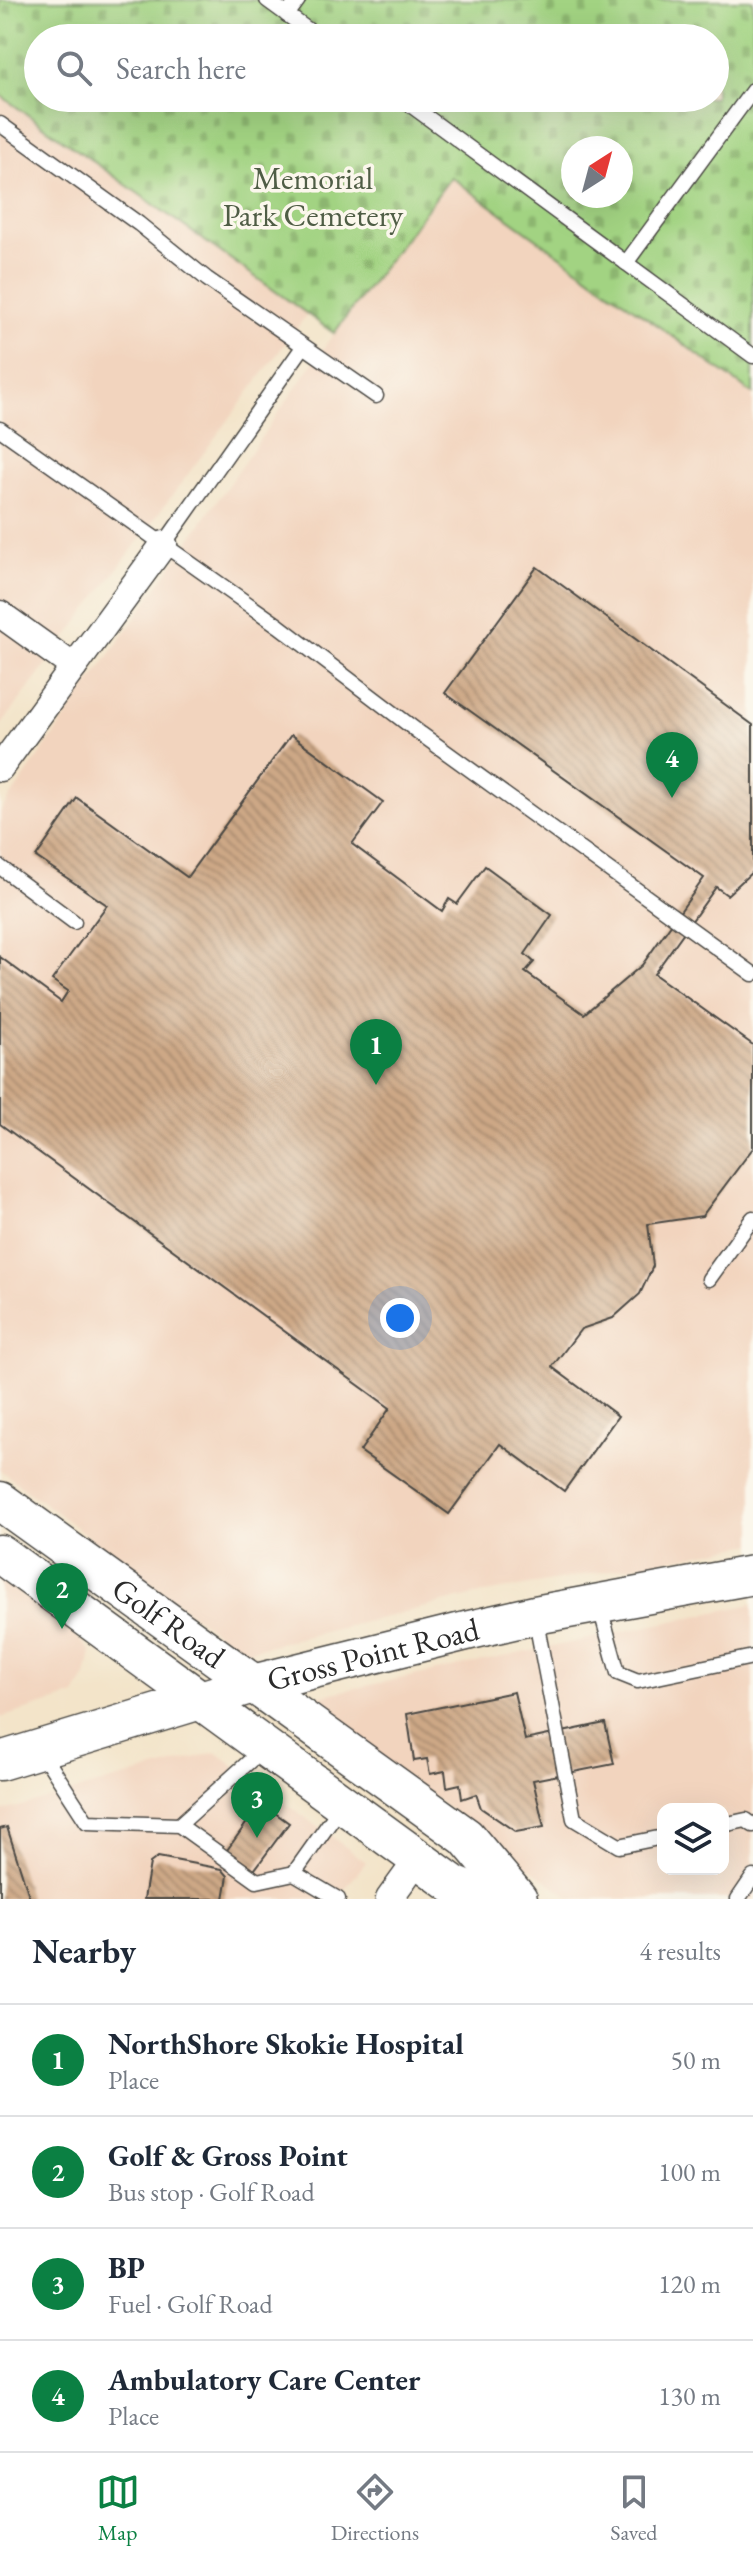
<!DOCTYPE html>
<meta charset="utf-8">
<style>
:root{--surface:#fff;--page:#f6f6f7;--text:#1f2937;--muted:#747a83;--line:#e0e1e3;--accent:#0b8043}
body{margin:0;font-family:"EB Garamond",serif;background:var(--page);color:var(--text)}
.controls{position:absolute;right:24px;bottom:24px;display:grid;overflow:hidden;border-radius:16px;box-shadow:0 8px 32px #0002}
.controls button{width:72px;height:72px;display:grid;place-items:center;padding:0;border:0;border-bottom:2px solid var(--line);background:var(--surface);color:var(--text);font:40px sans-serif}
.compass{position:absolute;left:561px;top:136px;width:72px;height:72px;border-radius:50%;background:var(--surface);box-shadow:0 8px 32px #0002;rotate:36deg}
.you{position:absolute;left:400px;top:1318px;width:28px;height:28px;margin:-20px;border:6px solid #fff;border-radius:50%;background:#1a73e8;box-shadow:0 0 0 12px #1a73e833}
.badge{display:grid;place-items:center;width:52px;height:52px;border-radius:50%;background:var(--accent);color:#fff;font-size:26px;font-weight:700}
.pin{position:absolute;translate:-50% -66px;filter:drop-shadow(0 2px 4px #0008)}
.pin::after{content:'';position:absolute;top:42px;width:28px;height:24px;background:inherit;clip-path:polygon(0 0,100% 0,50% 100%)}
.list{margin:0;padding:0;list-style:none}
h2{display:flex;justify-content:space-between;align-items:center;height:104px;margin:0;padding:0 32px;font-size:34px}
h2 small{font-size:26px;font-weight:400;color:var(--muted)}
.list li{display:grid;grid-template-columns:52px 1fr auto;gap:24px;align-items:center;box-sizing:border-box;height:112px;padding:0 32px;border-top:2px solid var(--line)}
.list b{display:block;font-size:30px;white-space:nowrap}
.list p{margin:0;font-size:26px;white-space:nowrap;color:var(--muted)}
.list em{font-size:26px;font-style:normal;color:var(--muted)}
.icon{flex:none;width:44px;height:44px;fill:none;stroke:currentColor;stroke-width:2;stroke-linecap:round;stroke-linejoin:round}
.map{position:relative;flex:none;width:753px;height:1899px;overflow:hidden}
.search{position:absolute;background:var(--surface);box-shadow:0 8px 32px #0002;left:24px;right:24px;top:24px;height:88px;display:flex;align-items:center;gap:20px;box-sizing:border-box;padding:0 28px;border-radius:44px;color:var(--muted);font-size:30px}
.sheet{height:552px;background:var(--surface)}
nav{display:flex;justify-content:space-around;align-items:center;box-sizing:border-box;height:112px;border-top:2px solid var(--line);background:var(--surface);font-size:22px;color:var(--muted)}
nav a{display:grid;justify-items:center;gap:4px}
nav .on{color:var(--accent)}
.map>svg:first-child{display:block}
.built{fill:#f2d4be;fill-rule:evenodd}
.cemetery{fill:url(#cemetery-stones);stroke:#667f56;stroke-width:2;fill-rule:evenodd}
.building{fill:url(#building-back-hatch)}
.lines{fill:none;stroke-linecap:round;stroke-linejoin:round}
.lane-casing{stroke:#494743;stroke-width:17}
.street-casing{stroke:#494743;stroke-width:29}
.secondary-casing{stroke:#494743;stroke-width:41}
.lane{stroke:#fff;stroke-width:14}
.street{stroke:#fff;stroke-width:26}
.secondary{stroke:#fff;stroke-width:38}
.labels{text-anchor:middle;stroke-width:7;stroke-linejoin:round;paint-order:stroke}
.park-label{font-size:32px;fill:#4f5d45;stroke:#fbf7ec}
.street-label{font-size:32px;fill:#2b2b2b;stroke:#fbf7ec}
</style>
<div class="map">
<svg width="753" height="1899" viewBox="0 0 753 1899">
<defs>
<pattern id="cemetery-stones" width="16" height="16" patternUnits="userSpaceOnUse" patternTransform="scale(2)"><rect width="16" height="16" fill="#a2d382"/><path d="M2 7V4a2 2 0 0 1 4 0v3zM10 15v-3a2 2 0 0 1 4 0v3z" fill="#8cb570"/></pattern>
<pattern id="building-back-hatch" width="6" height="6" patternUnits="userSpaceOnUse" patternTransform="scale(2)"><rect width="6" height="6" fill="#cda886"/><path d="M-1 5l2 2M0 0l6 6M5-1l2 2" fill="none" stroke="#a7896e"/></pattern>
</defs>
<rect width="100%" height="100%" fill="#fbf7ec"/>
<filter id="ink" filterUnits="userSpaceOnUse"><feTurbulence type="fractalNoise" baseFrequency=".0125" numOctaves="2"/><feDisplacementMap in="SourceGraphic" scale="16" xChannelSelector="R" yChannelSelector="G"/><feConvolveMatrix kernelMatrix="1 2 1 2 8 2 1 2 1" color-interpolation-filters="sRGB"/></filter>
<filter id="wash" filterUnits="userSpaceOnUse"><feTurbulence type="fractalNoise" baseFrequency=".006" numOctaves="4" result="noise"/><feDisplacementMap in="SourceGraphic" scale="32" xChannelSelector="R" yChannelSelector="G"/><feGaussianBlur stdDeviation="1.8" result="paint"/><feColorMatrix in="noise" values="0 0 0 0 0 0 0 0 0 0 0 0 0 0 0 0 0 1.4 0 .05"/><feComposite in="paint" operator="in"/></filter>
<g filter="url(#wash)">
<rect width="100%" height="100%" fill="#f3e4c9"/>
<!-- built -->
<g class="built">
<polygon points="0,95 307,314 0,727"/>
<polygon points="451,177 753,394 753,1544 475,1595 242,1652 0,1470 0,812 334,333"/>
<polygon points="0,1579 73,1632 91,1652 86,1676 75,1695 0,1718"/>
<path d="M753 1604V1899H572L300 1700ZM663 1809H723V1869H663Z"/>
<polygon points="216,1752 366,1862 337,1899 0,1899 0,1812"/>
</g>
<!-- cemetery -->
<path class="cemetery" d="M0 0H753V394L451 177 334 333 0 95ZM38 38H715V98H38ZM573 148H621V196H573Z"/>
<g id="blocks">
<!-- building -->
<g class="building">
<polygon points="537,567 753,725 753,871 727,895 716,887 654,974 753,1045 753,1148 702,1216 648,1224 653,1266 640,1294 613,1318 581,1329 552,1367 618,1416 564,1491 500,1444 449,1514 360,1451 390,1408 0,1124 0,957 61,1002 68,991 52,980 107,905 36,857 77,798 187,877 291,735 383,802 352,844 442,911 449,899 457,904 485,866 552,915 525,954 534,962 525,972 584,1014 642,965 704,878 445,693"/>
<polygon points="514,1692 525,1740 605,1723 614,1764 533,1780 544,1827 516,1832 481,1808 476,1794 462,1799 460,1784 447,1787 445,1771 430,1774 427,1759 414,1761 407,1714"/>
<polygon points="261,1803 289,1823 252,1873 225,1853"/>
<polygon points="7,1827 30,1899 0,1899 0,1829"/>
<polygon points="158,1857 222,1869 228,1876 224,1899 144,1899 150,1863"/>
</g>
</g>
</g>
<g filter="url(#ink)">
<use href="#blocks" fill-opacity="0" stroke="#494743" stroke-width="2"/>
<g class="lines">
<!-- lane casing -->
<g class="lane-casing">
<g id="lane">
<polyline points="267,0 319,38"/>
<polyline points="287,15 298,0"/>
<polyline points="401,98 753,356"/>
<polyline points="0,124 139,224 207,279 376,396"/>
<polyline points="626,263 753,90"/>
<polyline points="0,429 279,626 421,734 753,974"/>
<polyline points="164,544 303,347"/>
<polyline points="0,867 74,922"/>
<polyline points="709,1279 753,1218"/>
<polyline points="599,1604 618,1673 638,1681 753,1657"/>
<polyline points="535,1616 574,1819 619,1846 663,1837"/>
<polyline points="41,1751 87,1822 179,1825 257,1881 294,1873 343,1804"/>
<polyline points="179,1825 262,1750"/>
<polyline points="723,1825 746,1820 753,1825"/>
<polyline points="294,1873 338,1899"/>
<polyline points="738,1899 753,1877"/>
</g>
</g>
<!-- street casing -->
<g class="street-casing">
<g id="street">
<polyline points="0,614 74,667"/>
<polyline points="0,768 164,544"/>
<polyline points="389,1899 418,1859"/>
</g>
</g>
<!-- secondary casing -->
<g class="secondary-casing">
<g id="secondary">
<path id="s1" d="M0 1501 466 1837 518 1899"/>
<polyline points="0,1554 454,1885 487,1899"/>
<path id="s2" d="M0 1761 253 1684 470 1630 535 1615 753 1575"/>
</g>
</g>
<!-- lane -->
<use href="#lane" class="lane"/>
<!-- street -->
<use href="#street" class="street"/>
<!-- secondary -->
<use href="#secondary" class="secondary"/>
</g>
</g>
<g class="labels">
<!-- park labels -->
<g class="park-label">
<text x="313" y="189">Memorial<tspan x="313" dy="37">Park Cemetery</tspan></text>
</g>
<!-- street labels -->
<g class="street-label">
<text dy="11" stroke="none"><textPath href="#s1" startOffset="208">Golf Road</textPath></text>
<text dy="11" stroke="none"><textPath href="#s2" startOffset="388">Gross Point Road</textPath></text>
</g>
</g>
</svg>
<div class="controls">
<button><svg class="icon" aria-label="layers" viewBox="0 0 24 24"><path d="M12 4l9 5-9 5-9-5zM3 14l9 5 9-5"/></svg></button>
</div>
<svg class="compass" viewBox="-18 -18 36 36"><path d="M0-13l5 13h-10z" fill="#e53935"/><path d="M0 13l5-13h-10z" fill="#747a83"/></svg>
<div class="you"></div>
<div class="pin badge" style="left:376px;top:1085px">1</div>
<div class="pin badge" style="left:62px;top:1629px">2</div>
<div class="pin badge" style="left:257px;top:1838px">3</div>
<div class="pin badge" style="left:672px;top:798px">4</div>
<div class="search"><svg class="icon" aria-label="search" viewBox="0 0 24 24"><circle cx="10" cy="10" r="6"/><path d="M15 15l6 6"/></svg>Search here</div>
</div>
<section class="sheet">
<h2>Nearby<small>4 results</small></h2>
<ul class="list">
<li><span class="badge">1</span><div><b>NorthShore Skokie Hospital</b><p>Place</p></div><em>50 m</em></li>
<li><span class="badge">2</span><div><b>Golf &amp; Gross Point</b><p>Bus stop · Golf Road</p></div><em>100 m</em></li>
<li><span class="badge">3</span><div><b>BP</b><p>Fuel · Golf Road</p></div><em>120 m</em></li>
<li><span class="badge">4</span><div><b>Ambulatory Care Center</b><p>Place</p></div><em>130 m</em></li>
</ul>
</section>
<nav>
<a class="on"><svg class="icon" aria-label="map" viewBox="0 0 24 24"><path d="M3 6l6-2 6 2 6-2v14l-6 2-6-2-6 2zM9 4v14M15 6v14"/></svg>Map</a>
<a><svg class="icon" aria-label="directions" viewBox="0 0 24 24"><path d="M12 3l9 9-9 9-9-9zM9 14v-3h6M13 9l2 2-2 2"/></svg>Directions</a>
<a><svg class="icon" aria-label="saved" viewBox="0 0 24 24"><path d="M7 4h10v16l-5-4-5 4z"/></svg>Saved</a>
</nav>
